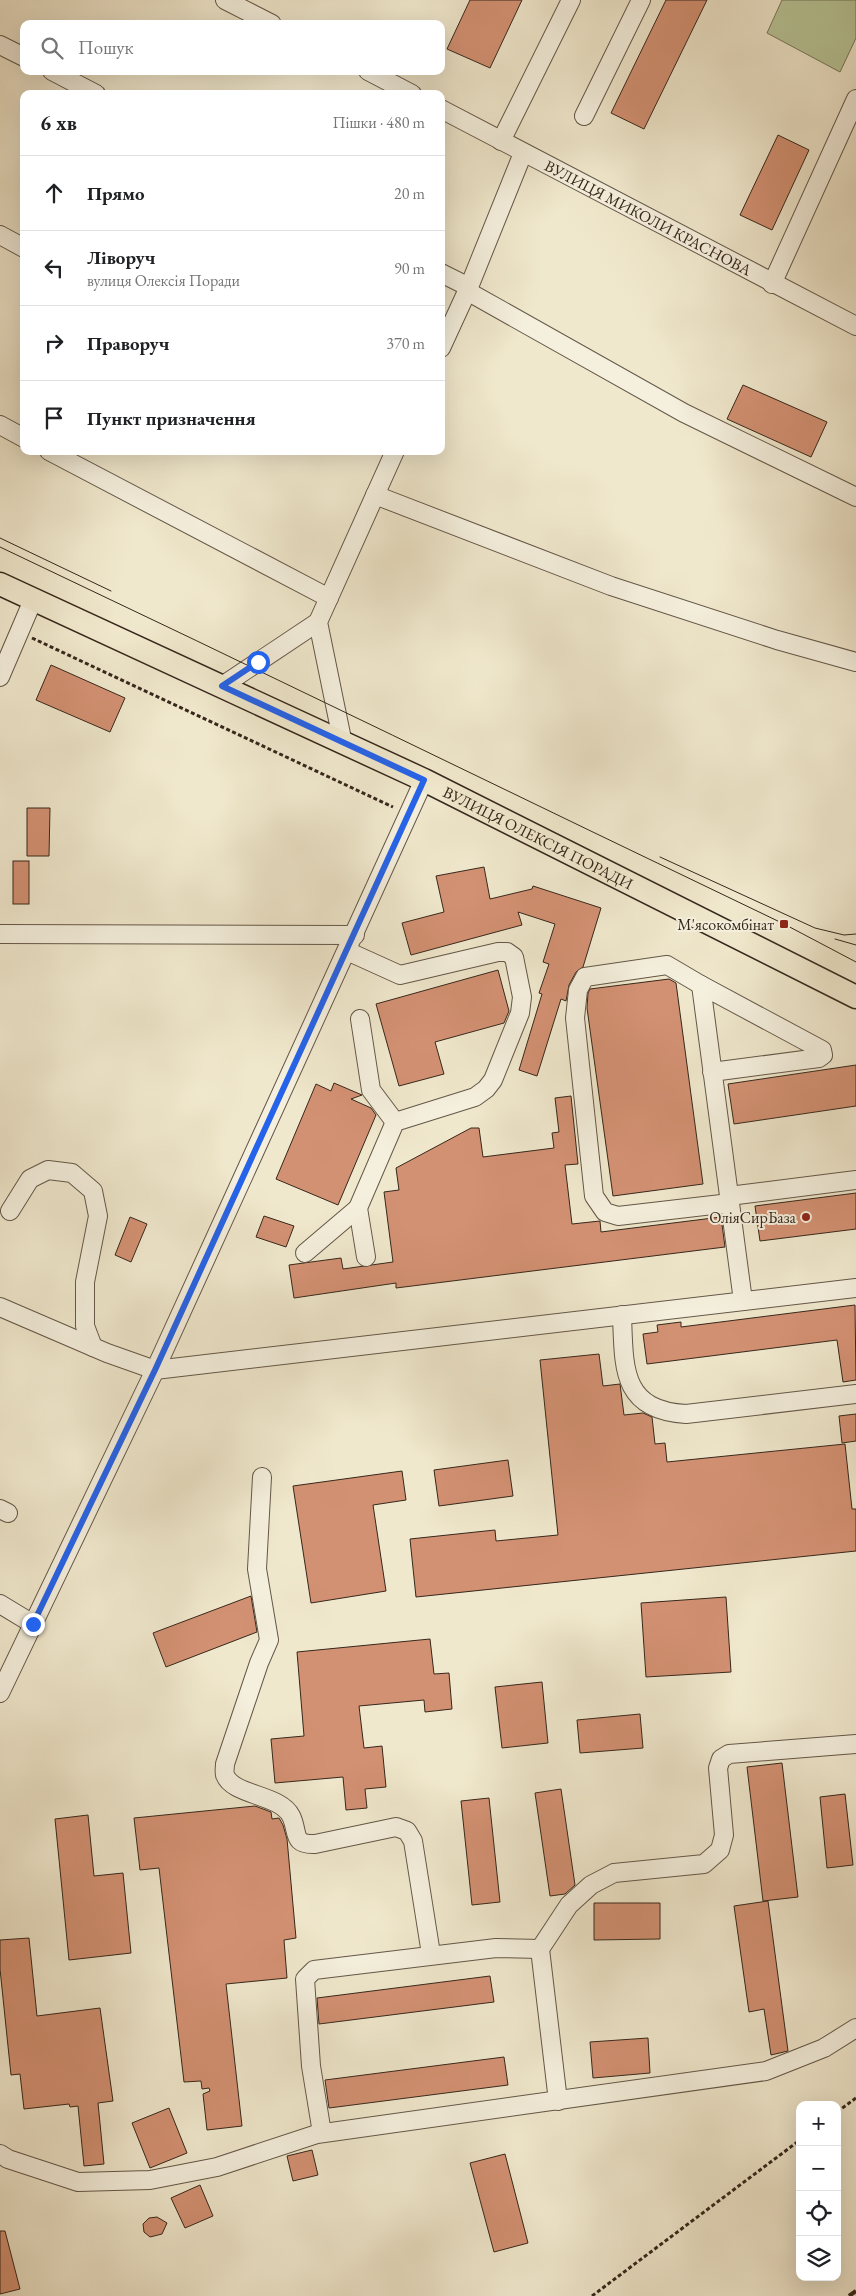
<!DOCTYPE html>
<html lang="uk">
<meta charset="utf-8">
<style>
:root{--surface:#fff;--page:#f6f6f6;--text:#202124;--muted:#757577;--line:#e0e0e0}
body{margin:0;font-family:"EB Garamond",serif;background:var(--page);color:var(--text)}
.controls{position:absolute;right:15px;bottom:15px;display:grid;overflow:hidden;border-radius:10px;box-shadow:0 5px 20px #0002}
.controls button{width:45px;height:45px;display:grid;place-items:center;padding:0;border:0;border-bottom:1px solid var(--line);background:var(--surface);color:var(--text);font:25px sans-serif}
.stop{position:absolute;width:15px;height:15px;margin:-11px;border:4px solid #2563eb;border-radius:50%;background:#fff}
.stop.end{background:#2563eb;border-color:#fff;box-shadow:0 1px 5px #0008}
.list{margin:0;padding:0;list-style:none}
h2{display:flex;justify-content:space-between;align-items:center;height:65px;margin:0;padding:0 20px;font-size:21px}
h2 small{font-size:16px;font-weight:400;color:var(--muted)}
.list li{display:grid;grid-template-columns:32px 1fr auto;gap:15px;align-items:center;box-sizing:border-box;height:75px;padding:0 20px;border-top:1px solid var(--line)}
.list b{display:block;font-size:19px;white-space:nowrap}
.list p{margin:0;font-size:16px;white-space:nowrap;color:var(--muted)}
.list em{font-size:16px;font-style:normal;color:var(--muted)}
.icon{flex:none;width:28px;height:28px;fill:none;stroke:currentColor;stroke-width:2;stroke-linecap:round;stroke-linejoin:round}
.map{position:relative;flex:none;width:856px;height:2296px;overflow:hidden}
.search{position:absolute;background:var(--surface);box-shadow:0 5px 20px #0002;left:20px;top:20px;width:425px;height:55px;display:flex;align-items:center;gap:12px;box-sizing:border-box;padding:0 18px;border-radius:10px;color:var(--muted);font-size:19px}
.panel{position:absolute;background:var(--surface);box-shadow:0 5px 20px #0002;left:20px;top:90px;width:425px;height:365px;border-radius:10px}
.map>svg:first-child{display:block}
.green{fill:#b8c699;stroke:#77765a}
.building{fill:#d39173;stroke:#36271b}
.lines{fill:none;stroke-linecap:round;stroke-linejoin:round}
.minor-casing{stroke:#645748;stroke-width:20}
.major-casing{stroke:#36271b;stroke-width:25}
.path{stroke:#36271b;stroke-width:3;stroke-dasharray:4 2.5;stroke-linecap:butt}
.minor{stroke:#f5f0de;stroke-width:18}
.major{stroke:#f0e8cd;stroke-width:22}
.tram{stroke:#36271b;stroke-width:1}
.rail{stroke:#36271b;stroke-width:4;stroke-dasharray:9 9;stroke-linecap:butt}
.route{stroke:#2563eb;stroke-width:6}
.poi-dot{fill:#8f2418;stroke:#f5f0de;stroke-width:2}
.labels{text-anchor:middle;stroke-width:4;stroke-linejoin:round;paint-order:stroke}
.street-label{font-size:16px;fill:#36271b;stroke:#f5f0de}
.poi-label{font-size:16px;fill:#36271b;stroke:#f5f0de;text-anchor:end}
</style>
<div class="map">
<svg width="856" height="2296" viewBox="0 0 856 2296">
<rect width="100%" height="100%" fill="#f0e8cd"/>
<filter id="stains"><feTurbulence type="fractalNoise" baseFrequency=".004" numOctaves="4"/><feColorMatrix values="0 0 0 0 .2 0 0 0 0 .09 0 0 0 0 .02 0 0 0 .5 -.17"/></filter>
<radialGradient id="worn" r=".72"><stop offset=".6" stop-color="#630" stop-opacity="0"/><stop offset="1" stop-color="#630" stop-opacity=".3"/></radialGradient>
<!-- green -->
<polygon class="green" points="782,0 856,0 856,38 840,72 767,33"/>
<!-- building -->
<g class="building">
<polygon points="470,0 522,0 490,68 447,49"/>
<polygon points="666,0 707,0 644,129 611,113"/>
<polygon points="778,135 809,150 772,230 740,215"/>
<polygon points="743,385 827,422 811,457 727,419"/>
<polygon points="51,665 125,698 110,732 36,700"/>
<polygon points="27,808 50,808 49,856 27,856"/>
<rect x="13" y="861" width="16" height="43"/>
<polygon points="484,867 490,899 532,889 533,886 601,908 583,967 576,972 569,985 566,1001 561,999 537,1076 519,1070 542,994 539,993 549,964 543,962 555,924 518,912 522,925 411,955 402,923 444,912 436,876"/>
<polygon points="498,970 509,1011 504,1023 435,1042 444,1074 399,1086 376,1004"/>
<polygon points="669,979 676,983 703,1184 613,1196 587,1008 588,993 590,989"/>
<polygon points="856,1065 856,1106 734,1124 728,1084"/>
<polygon points="334,1083 362,1095 351,1099 371,1108 376,1115 338,1205 276,1179 316,1084 331,1091"/>
<polygon points="571,1096 578,1164 565,1165 572,1224 600,1221 601,1232 721,1217 725,1247 396,1288 396,1283 294,1298 289,1265 341,1258 343,1269 393,1262 384,1192 399,1190 396,1168 471,1128 479,1128 483,1157 554,1148 552,1133 559,1132 555,1098"/>
<polygon points="856,1193 856,1229 760,1241 755,1206"/>
<polygon points="264,1216 294,1226 286,1247 256,1237"/>
<polygon points="130,1217 147,1224 131,1262 115,1255"/>
<polygon points="855,1305 856,1380 843,1382 837,1340 647,1364 643,1334 658,1332 657,1325 681,1322 681,1327"/>
<polygon points="599,1354 603,1386 620,1384 624,1415 643,1413 652,1417 655,1444 665,1443 667,1462 845,1444 852,1509 856,1509 856,1551 416,1597 410,1539 495,1530 496,1541 558,1535 540,1360"/>
<polygon points="856,1414 856,1441 842,1443 839,1416"/>
<polygon points="508,1460 513,1496 439,1506 434,1470"/>
<polygon points="402,1471 406,1500 373,1505 386,1591 311,1603 293,1486"/>
<polygon points="251,1596 257,1632 166,1667 153,1633"/>
<polygon points="726,1597 731,1672 646,1677 641,1603"/>
<polygon points="430,1639 434,1674 449,1673 452,1709 425,1712 424,1700 359,1706 364,1748 382,1746 386,1787 365,1789 367,1808 346,1810 343,1777 275,1783 271,1739 304,1736 297,1652"/>
<polygon points="542,1682 548,1743 502,1748 495,1687"/>
<polygon points="640,1714 643,1748 580,1753 577,1720"/>
<polygon points="782,1763 798,1897 763,1901 747,1767"/>
<polygon points="561,1789 575,1885 565,1894 550,1896 535,1793"/>
<polygon points="845,1794 853,1865 827,1868 820,1797"/>
<polygon points="489,1798 500,1902 472,1905 461,1801"/>
<polygon points="255,1806 271,1812 272,1819 279,1818 283,1825 287,1839 296,1938 284,1940 287,1978 226,1984 242,2126 207,2130 203,2094 210,2091 209,2088 202,2089 201,2081 184,2082 159,1868 140,1870 134,1818"/>
<polygon points="88,1815 94,1876 123,1873 131,1953 69,1960 55,1819"/>
<polygon points="768,1901 788,2051 771,2055 764,2009 749,2012 734,1906"/>
<polygon points="594,1903 660,1903 660,1939 594,1940"/>
<polygon points="29,1938 37,2016 100,2008 113,2101 98,2103 104,2164 84,2166 78,2106 70,2107 69,2104 24,2109 20,2074 11,2075 0,1969 0,1940"/>
<polygon points="490,1976 494,2002 319,2024 317,1998"/>
<polygon points="648,2038 650,2073 593,2078 590,2042"/>
<polygon points="504,2057 508,2085 329,2108 325,2080"/>
<polygon points="169,2108 187,2153 150,2168 132,2123"/>
<polygon points="312,2150 318,2175 293,2181 287,2156"/>
<polygon points="505,2154 528,2243 494,2252 470,2163"/>
<polygon points="200,2185 213,2216 185,2228 171,2198"/>
<polygon points="157,2217 167,2223 162,2234 150,2237 144,2232 143,2224 149,2218"/>
<polygon points="0,2231 5,2231 20,2289 0,2294"/>
</g>
<g class="lines">
<!-- minor casing -->
<g class="minor-casing">
<g id="minor">
<polyline points="225,0 272,24"/>
<polyline points="0,45 24,57"/>
<polyline points="52,71 96,94"/>
<polyline points="368,71 412,94"/>
<path id="s1" d="M441 109 856 326"/>
<polyline points="584,116 641,0"/>
<polyline points="501,141 571,0"/>
<polyline points="0,235 24,248"/>
<polyline points="441,273 469,287"/>
<polyline points="772,284 856,99"/>
<polyline points="467,291 684,413 856,497"/>
<polyline points="441,348 469,287 523,153"/>
<polyline points="0,425 24,438"/>
<polyline points="49,451 329,598"/>
<polyline points="375,495 611,586 777,640 856,662"/>
<polyline points="0,677 33,600"/>
<polyline points="222,686 318,622"/>
<polyline points="343,744 318,622 395,451"/>
<polyline points="0,934 355,935"/>
<polyline points="347,951 400,975 498,952 507,952 514,957 522,997 520,1013 493,1080 486,1089 475,1097 395,1122 358,1208 366,1257"/>
<polyline points="701,985 667,965 585,977 578,990 575,1018 594,1196 605,1212 618,1216 730,1203"/>
<polyline points="360,1019 371,1090 395,1122"/>
<polyline points="712,1072 819,1058 823,1055 822,1050 701,985 743,1301"/>
<polyline points="729,1196 856,1180"/>
<polyline points="10,1211 30,1179 48,1170 72,1173 93,1191 98,1216 85,1282 85,1326 93,1347"/>
<polyline points="305,1253 358,1208"/>
<polyline points="0,1307 107,1353 155,1370 856,1288"/>
<path d="M622 1315C624 1368 621 1410 686 1414L856 1394"/>
<path d="M262 1477 257 1569 269 1640 259 1663 225 1764C225 1767 224 1772 225 1775 233 1796 280 1794 291 1816 299 1832 291 1845 315 1844L396 1827 407 1831 413 1841 431 1954"/>
<polyline points="0,1509 8,1513"/>
<polyline points="0,1604 33,1624"/>
<polyline points="0,1693 155,1370 424,780"/>
<polyline points="558,2101 540,1949 569,1905 591,1885 614,1873 704,1864 720,1850 724,1835 718,1768 721,1759 729,1754 856,1744"/>
<polyline points="322,2133 311,2066 305,1979 314,1970 496,1948 540,1949"/>
<polyline points="0,2154 8,2159 78,2182 150,2180 217,2167 317,2134 766,2071 824,2048 856,2028"/>
</g>
</g>
<!-- major casing -->
<g class="major-casing">
<g id="major">
<path id="s2" d="M0 584 424 780 856 997"/>
</g>
</g>
<!-- path -->
<g class="path">
<polyline points="32,638 393,807"/>
<polyline points="837,2112 856,2098"/>
<polyline points="592,2296 800,2140"/>
</g>
<!-- minor -->
<use href="#minor" class="minor"/>
<!-- major -->
<use href="#major" class="major"/>
<!-- tram -->
<g class="tram">
<polyline points="0,538 111,591"/>
<path d="M0 547C262 671 523 799 784 924L856 962"/>
<polyline points="660,857 815,928 844,935 856,934"/>
<polyline points="835,939 856,945"/>
</g>
<!-- rail -->
<polyline class="rail" points="849,2296 856,2291"/>
</g>
<g class="lines">
<!-- route -->
<polyline class="route" points="33,1624 155,1370 424,780 222,686 258,662"/>
</g>
<!-- markers -->
<g class="poi-dot">
<rect x="779" y="919" width="10" height="10" rx="2.5"/>
<circle cx="806" cy="1217" r="5"/>
</g>
<g class="labels">
<!-- street labels -->
<g class="street-label">
<text dy="6" stroke="none"><textPath href="#s1" startOffset="234">ВУЛИЦЯ МИКОЛИ КРАСНОВА</textPath></text>
<text dy="6" stroke="none"><textPath href="#s2" startOffset="595">ВУЛИЦЯ ОЛЕКСІЯ ПОРАДИ</textPath></text>
</g>
<!-- poi labels -->
<g class="poi-label">
<text x="774" y="930">М'ясокомбінат</text>
<text x="796" y="1223">ОліяСирБаза</text>
</g>
</g>
<rect width="100%" height="100%" filter="url(#stains)"/>
<rect width="100%" height="100%" fill="url(#worn)"/>
</svg>
<div class="controls">
<button>+</button>
<button>−</button>
<button><svg class="icon" aria-label="locate" viewBox="0 0 24 24"><circle cx="12" cy="12" r="6"/><path d="M12 2v4M12 18v4M2 12h4M18 12h4"/></svg></button>
<button><svg class="icon" aria-label="layers" viewBox="0 0 24 24"><path d="M12 4l9 5-9 5-9-5zM3 14l9 5 9-5"/></svg></button>
</div>
<div class="stop" style="left:258px;top:662px"></div>
<div class="stop end" style="left:33px;top:1624px"></div>
<div class="search"><svg class="icon" aria-label="search" viewBox="0 0 24 24"><circle cx="10" cy="10" r="6"/><path d="M15 15l6 6"/></svg>Пошук</div>
<section class="panel">
<h2>6 хв<small>Пішки · 480 m</small></h2>
<ul class="list">
<li><svg class="icon" aria-label="ahead" viewBox="0 0 24 24"><path d="M12 20V5M6 11l6-6 6 6"/></svg><div><b>Прямо</b></div><em>20 m</em></li>
<li><svg class="icon" aria-label="left" viewBox="0 0 24 24"><path d="M17 20v-9H6M10 6l-5 5 5 5"/></svg><div><b>Ліворуч</b><p>вулиця Олексія Поради</p></div><em>90 m</em></li>
<li><svg class="icon" aria-label="right" viewBox="0 0 24 24"><path d="M7 20v-9h11M14 6l5 5-5 5"/></svg><div><b>Праворуч</b></div><em>370 m</em></li>
<li><svg class="icon" aria-label="arrive" viewBox="0 0 24 24"><path d="M6 21V4h12l-3 4 3 4H6"/></svg><div><b>Пункт призначення</b></div></li>
</ul>
</section>
</div>
